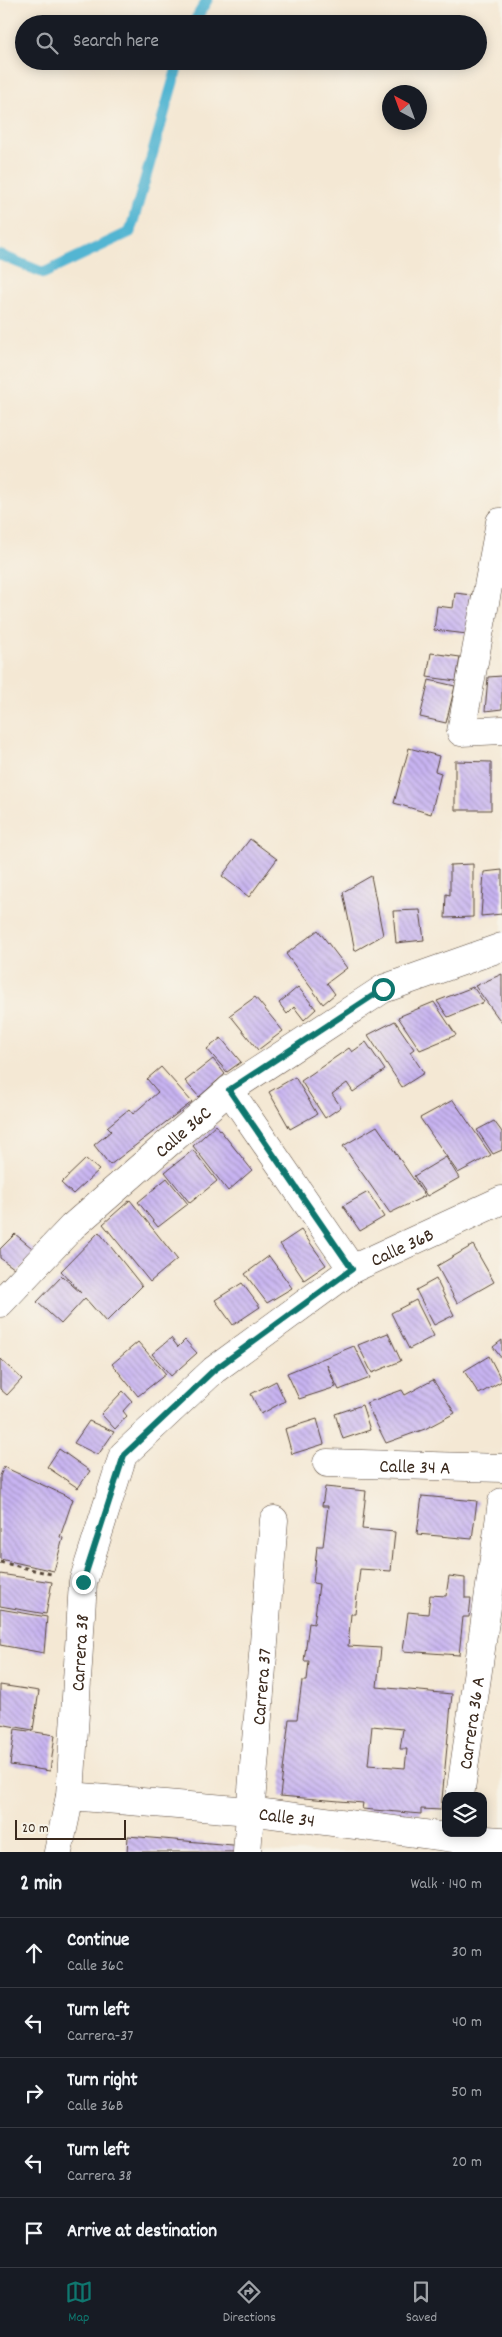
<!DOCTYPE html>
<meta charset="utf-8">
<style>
:root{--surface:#171b24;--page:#20242c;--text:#f1f3f6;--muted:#9ea1a6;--line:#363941;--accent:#0f766e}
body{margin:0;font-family:Dekko,sans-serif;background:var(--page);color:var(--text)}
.controls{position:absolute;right:15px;bottom:15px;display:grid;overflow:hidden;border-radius:10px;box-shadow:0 2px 12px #0003}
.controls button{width:45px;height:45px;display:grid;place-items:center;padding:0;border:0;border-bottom:1px solid var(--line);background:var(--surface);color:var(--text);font:25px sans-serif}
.compass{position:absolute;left:382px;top:85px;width:45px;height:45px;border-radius:50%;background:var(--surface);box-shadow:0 2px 12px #0003;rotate:319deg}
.scale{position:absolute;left:15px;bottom:12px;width:111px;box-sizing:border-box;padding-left:5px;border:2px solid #3b2a1e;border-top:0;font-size:14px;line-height:18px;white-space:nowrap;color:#3b2a1e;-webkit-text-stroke:4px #f7f3e8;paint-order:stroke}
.stop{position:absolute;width:15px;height:15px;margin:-11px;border:4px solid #0f766e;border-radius:50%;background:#fff}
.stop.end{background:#0f766e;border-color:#fff;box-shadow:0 1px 5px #0008}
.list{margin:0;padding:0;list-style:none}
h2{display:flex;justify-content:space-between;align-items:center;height:65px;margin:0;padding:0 20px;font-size:21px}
h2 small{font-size:16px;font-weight:400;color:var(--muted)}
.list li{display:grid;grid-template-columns:32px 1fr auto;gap:15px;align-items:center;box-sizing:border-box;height:70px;padding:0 20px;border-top:1px solid var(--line)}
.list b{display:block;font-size:19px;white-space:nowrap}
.list p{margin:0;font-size:16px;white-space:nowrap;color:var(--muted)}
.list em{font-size:16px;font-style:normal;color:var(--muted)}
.icon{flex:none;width:28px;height:28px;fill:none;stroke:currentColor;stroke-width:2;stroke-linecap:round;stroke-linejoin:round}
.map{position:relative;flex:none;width:502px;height:1852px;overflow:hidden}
.search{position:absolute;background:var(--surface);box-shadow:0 2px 12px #0003;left:15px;right:15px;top:15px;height:55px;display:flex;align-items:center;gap:12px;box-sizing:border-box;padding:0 18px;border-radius:28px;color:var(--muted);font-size:19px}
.sheet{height:415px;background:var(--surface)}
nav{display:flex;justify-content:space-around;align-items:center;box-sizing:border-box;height:70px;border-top:1px solid var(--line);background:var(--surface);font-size:14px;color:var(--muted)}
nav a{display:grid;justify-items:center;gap:2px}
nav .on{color:var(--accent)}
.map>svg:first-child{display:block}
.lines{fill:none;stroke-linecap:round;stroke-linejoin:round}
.stream{stroke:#53b5d2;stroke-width:11}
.building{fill:url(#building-back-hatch);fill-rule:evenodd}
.minor-casing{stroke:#574639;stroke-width:29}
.path{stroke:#574639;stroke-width:3;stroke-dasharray:4 4;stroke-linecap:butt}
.minor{stroke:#fff;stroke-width:28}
.route{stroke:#0f766e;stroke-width:6}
.labels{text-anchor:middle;stroke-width:4.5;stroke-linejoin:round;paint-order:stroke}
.street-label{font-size:19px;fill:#3b2a1e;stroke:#f7f3e8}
</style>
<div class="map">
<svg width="502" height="1852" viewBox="0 0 502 1852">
<defs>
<pattern id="building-back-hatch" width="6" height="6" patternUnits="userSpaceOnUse" patternTransform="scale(1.25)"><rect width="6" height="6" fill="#c8b4f2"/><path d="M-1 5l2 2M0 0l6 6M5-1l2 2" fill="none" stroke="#a493c3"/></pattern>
</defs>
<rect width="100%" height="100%" fill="#f7f3e8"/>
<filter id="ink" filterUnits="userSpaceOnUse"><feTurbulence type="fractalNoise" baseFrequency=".02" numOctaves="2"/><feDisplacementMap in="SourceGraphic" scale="10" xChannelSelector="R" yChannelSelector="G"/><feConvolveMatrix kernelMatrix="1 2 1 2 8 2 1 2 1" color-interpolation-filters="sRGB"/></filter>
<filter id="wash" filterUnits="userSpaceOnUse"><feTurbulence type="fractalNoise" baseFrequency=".0096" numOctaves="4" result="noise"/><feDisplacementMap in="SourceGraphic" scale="20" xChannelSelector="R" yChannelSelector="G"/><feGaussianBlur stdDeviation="1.12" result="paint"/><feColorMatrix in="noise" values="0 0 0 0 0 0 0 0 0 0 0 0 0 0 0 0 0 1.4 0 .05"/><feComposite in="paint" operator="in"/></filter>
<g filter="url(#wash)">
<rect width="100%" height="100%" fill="#f4e8d4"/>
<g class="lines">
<!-- stream -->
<g class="stream">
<polyline points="193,24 207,0"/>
<polyline points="0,255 44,273 130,232 179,61"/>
</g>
</g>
<g id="blocks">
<!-- building -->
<g class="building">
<polygon points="455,593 472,595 467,634 434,630 437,606 453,608"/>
<polygon points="431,653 460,657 456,681 427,677"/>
<polygon points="502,676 502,709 485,711 488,677"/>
<polygon points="429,680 455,686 446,723 420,717"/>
<polygon points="409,748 439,756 435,771 441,773 431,814 394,803"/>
<polygon points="455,761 491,762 491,810 455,810"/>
<polygon points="250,839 277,859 249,897 222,876"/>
<polygon points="473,864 473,917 445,918 446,894 450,895 450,865"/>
<polygon points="502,870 502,914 481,916 484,872"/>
<polygon points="371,876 383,935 355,951 343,892"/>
<polygon points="420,910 424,940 396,943 393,911"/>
<polygon points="318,930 347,968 327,983 335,994 323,1004 286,954"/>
<polygon points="502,974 502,1023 475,986"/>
<polygon points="298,987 316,1009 304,1020 294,1007 287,1014 279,1003"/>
<polygon points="473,987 484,1002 448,1017 437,1001"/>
<polygon points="255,997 283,1031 258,1050 230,1015"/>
<polygon points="434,1002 456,1035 420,1050 398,1017"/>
<polygon points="395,1021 414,1049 410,1052 424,1073 402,1087 368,1035"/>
<polygon points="221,1038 241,1062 227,1072 207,1049"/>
<polygon points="366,1042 385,1070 353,1092 347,1083 332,1094 341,1107 325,1118 301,1081 349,1048 352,1052"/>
<polygon points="213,1059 225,1074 199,1097 185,1081"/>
<polygon points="161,1067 192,1102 110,1165 94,1145 111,1131 107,1127 129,1109 133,1114 158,1092 147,1079"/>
<polygon points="295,1077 317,1114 290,1129 269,1092"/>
<polygon points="453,1100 491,1155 458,1173 420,1118"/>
<polygon points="494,1121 502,1132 502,1150 493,1154 477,1130"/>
<polygon points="216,1125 252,1170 228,1191 193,1146"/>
<polygon points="377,1126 425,1196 390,1213 343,1146"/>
<polygon points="193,1150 217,1181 190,1203 165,1172"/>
<polygon points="446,1157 459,1178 427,1196 414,1176"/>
<polygon points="86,1159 99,1170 73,1194 61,1183"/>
<polygon points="167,1178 188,1204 158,1227 138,1202"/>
<polygon points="368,1192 384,1217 360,1231 343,1206"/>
<polygon points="130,1200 177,1259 150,1282 103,1224"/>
<polygon points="301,1230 326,1265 304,1280 280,1244"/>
<polygon points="99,1232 142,1286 106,1322 85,1298 61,1324 37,1302 62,1276 81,1293 61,1271"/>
<polygon points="15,1234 37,1252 18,1271 0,1258 0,1249"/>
<polygon points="473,1245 494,1282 457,1303 437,1266"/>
<polygon points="269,1256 292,1288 267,1303 245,1274"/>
<polygon points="436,1279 454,1315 434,1325 416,1290"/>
<polygon points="242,1283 260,1307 233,1325 215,1300"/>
<polygon points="416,1300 434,1336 409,1349 391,1313"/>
<polygon points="388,1333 401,1361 372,1373 358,1345"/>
<polygon points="171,1338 178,1347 185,1340 197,1353 171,1376 152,1354"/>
<polygon points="502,1340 502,1359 493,1347"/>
<polygon points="138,1342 166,1374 138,1396 112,1364"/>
<polygon points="354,1346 370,1378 339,1390 327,1365 336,1387 299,1399 287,1373"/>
<polygon points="489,1356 502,1381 479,1394 464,1371"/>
<polygon points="0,1359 22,1379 7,1395 0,1389"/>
<polygon points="433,1380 455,1413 425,1429 386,1443 366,1403 402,1390 405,1395"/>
<polygon points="276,1381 285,1401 261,1414 251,1394"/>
<polygon points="123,1391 132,1401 123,1411 127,1416 115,1429 101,1414"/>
<polygon points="362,1405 370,1430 343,1439 335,1414"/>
<polygon points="317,1419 324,1444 292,1454 285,1429"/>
<polygon points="89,1421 114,1432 98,1455 74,1443"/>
<polygon points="59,1449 90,1471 78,1488 47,1467"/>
<polygon points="4,1467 73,1499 60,1537 63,1538 54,1571 0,1559 0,1476"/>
<path d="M325 1487 366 1491 362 1529 395 1532 391 1571 360 1569 355 1614H351L348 1646 381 1648 377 1687 452 1694 441 1810 421 1809V1814L362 1809 363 1803 280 1796 289 1719H297L302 1681H307L309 1661H304L309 1623 314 1624 319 1584 313 1583 315 1565 317 1546H323L328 1506H322ZM372 1726 403 1729 400 1749H407L405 1768 368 1765Z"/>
<polygon points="422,1496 477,1501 472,1539 417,1534"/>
<polygon points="0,1574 52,1582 46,1614 0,1606"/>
<polygon points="449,1576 465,1578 465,1598 471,1598 469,1617 463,1617 459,1655 403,1651 408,1612 428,1614 430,1595 446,1596"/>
<polygon points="0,1609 47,1617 44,1653 0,1645"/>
<polygon points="0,1685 39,1691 33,1730 0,1724"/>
<polygon points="15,1729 55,1735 50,1771 10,1765"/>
<polygon points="128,1836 244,1846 244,1852 127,1852"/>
</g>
</g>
</g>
<g filter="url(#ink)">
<use href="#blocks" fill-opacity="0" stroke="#574639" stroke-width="1"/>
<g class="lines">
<!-- minor casing -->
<g class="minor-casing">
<g id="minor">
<polyline points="502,522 500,522 461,732 502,730"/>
<polyline points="229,1090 352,1269"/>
<path id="s1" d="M0 1303 72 1227 229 1090 383 989 502 947"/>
<path id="s2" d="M327 1463 502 1468"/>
<path id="s3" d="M70 1796 249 1811 454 1838 502 1841"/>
<path id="s4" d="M460 1796 502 1502"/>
<path id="s5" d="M58 1852 70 1796 83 1582 123 1455 214 1370 352 1269 502 1200"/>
<path id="s6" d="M247 1852 274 1520"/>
</g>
</g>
<!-- path -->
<polyline class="path" points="0,1562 51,1574"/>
<!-- minor -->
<use href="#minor" class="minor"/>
</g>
</g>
<g class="lines" filter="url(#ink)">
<!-- route -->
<polyline class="route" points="83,1582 124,1455 214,1370 352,1269 229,1090 383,989"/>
</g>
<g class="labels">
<!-- street labels -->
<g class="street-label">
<text dy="7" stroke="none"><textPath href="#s1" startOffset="251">Calle 36C</textPath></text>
<text dy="7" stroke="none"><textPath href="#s5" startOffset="755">Calle 36B</textPath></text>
<text dy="7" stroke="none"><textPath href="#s2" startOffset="88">Calle 34 A</textPath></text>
<text dy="7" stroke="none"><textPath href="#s5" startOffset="201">Carrera 38</textPath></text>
<text dy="7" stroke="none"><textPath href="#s6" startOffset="166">Carrera 37</textPath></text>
<text dy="7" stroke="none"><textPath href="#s4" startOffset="74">Carrera 36 A</textPath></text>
<text dy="7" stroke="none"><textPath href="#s3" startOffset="218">Calle 34</textPath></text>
</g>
</g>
</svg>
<div class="controls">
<button><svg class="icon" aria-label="layers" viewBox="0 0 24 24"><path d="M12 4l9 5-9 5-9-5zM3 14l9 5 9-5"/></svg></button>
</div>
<svg class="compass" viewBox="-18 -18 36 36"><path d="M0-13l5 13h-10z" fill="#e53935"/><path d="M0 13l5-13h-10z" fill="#9ea1a6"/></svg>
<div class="scale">20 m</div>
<div class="stop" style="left:383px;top:989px"></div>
<div class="stop end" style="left:83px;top:1582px"></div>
<div class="search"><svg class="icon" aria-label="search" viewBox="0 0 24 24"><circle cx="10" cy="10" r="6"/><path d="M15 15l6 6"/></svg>Search here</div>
</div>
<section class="sheet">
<h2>2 min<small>Walk · 140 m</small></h2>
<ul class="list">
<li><svg class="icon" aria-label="ahead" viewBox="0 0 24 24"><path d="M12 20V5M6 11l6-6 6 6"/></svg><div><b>Continue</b><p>Calle 36C</p></div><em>30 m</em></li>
<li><svg class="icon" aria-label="left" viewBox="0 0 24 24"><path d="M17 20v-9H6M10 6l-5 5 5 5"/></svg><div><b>Turn left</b><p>Carrera-37</p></div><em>40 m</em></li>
<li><svg class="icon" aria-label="right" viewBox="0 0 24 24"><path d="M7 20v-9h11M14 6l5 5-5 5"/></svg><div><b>Turn right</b><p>Calle 36B</p></div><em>50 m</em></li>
<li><svg class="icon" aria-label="left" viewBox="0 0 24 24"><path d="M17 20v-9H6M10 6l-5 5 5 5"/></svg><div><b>Turn left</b><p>Carrera 38</p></div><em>20 m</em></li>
<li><svg class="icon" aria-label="arrive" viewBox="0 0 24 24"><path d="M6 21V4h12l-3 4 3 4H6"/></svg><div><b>Arrive at destination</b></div></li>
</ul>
</section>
<nav>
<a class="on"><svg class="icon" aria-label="map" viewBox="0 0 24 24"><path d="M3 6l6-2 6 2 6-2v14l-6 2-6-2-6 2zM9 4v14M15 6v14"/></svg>Map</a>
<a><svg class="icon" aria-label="directions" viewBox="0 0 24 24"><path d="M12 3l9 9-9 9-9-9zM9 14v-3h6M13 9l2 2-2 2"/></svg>Directions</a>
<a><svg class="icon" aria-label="saved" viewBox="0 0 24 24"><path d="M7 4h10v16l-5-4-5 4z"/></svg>Saved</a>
</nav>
